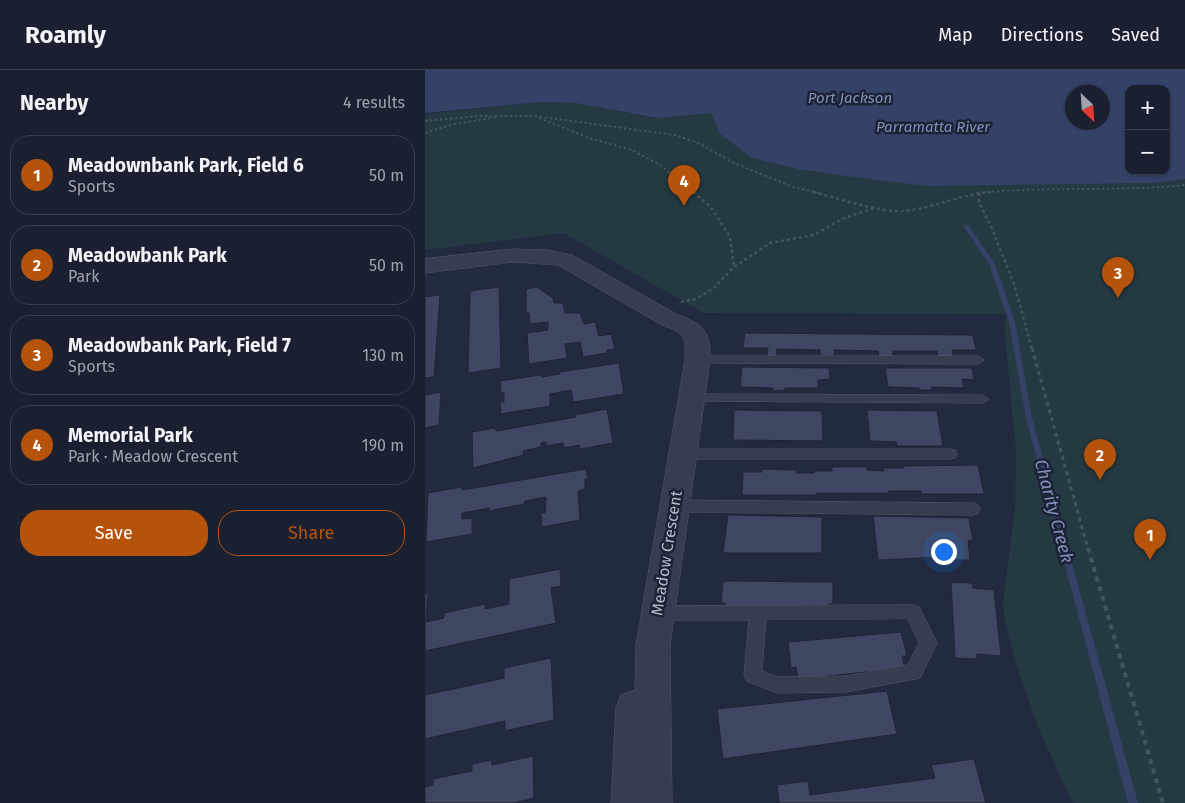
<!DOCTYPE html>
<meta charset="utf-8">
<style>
:root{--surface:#1a2030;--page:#272d3c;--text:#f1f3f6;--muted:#9fa3ab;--line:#383e4c;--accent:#b45309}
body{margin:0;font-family:"Fira Sans",sans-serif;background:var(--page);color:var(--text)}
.controls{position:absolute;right:15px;top:15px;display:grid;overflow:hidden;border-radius:10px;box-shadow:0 1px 4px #0004}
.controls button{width:45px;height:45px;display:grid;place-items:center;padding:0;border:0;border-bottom:1px solid var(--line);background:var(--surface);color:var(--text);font:25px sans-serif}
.compass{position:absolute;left:640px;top:15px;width:45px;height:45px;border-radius:50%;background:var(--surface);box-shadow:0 1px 4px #0004;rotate:155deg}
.you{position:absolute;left:518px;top:481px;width:18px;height:18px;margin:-12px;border:4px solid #fff;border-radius:50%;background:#1a73e8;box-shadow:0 0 0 8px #1a73e833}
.badge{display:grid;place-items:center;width:32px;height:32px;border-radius:50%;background:var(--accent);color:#fff;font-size:16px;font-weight:700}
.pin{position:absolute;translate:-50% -41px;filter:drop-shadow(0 1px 2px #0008)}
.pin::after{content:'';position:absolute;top:26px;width:18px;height:15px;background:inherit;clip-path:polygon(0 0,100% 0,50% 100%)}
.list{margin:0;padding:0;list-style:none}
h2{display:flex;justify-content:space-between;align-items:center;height:65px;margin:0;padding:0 20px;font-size:21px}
h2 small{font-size:16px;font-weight:400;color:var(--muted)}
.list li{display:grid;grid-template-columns:32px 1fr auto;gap:15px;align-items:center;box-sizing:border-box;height:80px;margin:0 10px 10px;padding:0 10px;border:1px solid var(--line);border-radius:20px}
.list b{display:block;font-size:19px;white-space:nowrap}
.list p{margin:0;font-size:16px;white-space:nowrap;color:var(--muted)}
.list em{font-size:16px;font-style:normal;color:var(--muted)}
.actions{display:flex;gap:10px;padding:15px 20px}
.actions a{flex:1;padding:11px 0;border:1px solid var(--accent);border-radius:20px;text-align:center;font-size:18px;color:var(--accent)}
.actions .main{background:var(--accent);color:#fff}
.map{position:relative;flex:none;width:760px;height:733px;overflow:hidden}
header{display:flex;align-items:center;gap:30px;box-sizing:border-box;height:70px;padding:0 25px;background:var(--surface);border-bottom:1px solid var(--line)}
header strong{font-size:24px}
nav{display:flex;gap:28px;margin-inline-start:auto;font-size:18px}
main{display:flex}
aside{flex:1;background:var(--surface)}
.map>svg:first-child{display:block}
.green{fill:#243941}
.water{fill:#344268;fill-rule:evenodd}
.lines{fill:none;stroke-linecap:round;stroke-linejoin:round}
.stream{fill:#344268;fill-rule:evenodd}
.building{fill:#3e4661;stroke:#1e2437}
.lane-casing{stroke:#52586b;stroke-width:1}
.street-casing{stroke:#52586b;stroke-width:1}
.path-far3{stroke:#43565e;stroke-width:2;stroke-dasharray:2.5 2.5;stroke-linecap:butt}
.path-far2{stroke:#43565e;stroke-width:2.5;stroke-dasharray:3 3;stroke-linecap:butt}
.path-far1{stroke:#43565e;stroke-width:3;stroke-dasharray:4 4;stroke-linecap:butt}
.path{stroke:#43565e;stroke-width:4;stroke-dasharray:5 5;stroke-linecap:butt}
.lane{fill:#373d50;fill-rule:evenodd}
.street{fill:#373d50;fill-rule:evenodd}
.labels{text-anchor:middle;stroke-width:5;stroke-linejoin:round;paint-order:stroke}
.far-water-label{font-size:15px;font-style:italic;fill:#808fb8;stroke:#1c2235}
.street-label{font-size:16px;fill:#b3b8cb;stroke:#1c2235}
.water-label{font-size:18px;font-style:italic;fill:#808fb8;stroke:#1c2235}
</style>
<header>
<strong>Roamly</strong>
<nav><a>Map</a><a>Directions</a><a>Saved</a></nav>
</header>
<main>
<aside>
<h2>Nearby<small>4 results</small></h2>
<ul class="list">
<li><span class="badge">1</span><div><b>Meadownbank Park, Field 6</b><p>Sports</p></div><em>50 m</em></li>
<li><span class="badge">2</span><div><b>Meadowbank Park</b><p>Park</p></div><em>50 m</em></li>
<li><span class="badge">3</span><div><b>Meadowbank Park, Field 7</b><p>Sports</p></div><em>130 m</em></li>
<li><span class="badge">4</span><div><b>Memorial Park</b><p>Park · Meadow Crescent</p></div><em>190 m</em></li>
</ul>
<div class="actions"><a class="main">Save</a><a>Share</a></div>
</aside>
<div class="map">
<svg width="760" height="733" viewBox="0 0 760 733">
<rect width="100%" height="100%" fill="#222a40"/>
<!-- green -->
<polygon class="green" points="214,27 648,52 678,52 704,101 741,101 760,78 760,733 648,733 614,660 591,594 579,547 578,530 590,438 591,382 579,254 582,244 278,243 139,163 0,180 0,44 116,32 150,33 230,48"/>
<!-- water -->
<path class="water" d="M0 0H760V109L727 113 502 116 421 106 373 99 327 88 295 64 286 43 232 48 150 33 116 32 0 43ZM704 19H741V101H704ZM648 22H678V52H648Z"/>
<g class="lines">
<!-- stream -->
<polygon class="stream" points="541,154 543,155 570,194 590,252 607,348 713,733 703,733 601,348 584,252 564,194 538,156"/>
</g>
<!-- building -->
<g class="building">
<polygon points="74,217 76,298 43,303 45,221"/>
<polygon points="112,217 128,228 129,233 138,233 140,243 155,243 159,254 170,252 174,266 186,264 190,279 182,280 182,283 158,287 155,272 140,274 142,288 104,294 102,263 123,260 123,252 105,254 104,243 101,243 101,219"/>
<polygon points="15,225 9,307 0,308 0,227"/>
<polygon points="320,263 548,265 551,280 527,280 528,287 513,287 512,281 468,281 468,287 454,287 453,281 409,280 410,286 395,286 395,280 352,279 351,286 342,287 343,278 318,278"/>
<polygon points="194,293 199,324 148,332 146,320 125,324 125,336 76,344 75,332 79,332 79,323 76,323 75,311 115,305 117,307 135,304 135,302"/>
<polygon points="317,297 404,298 405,309 393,310 393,318 360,318 360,320 348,321 348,318 315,317"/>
<polygon points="460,298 547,298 549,310 537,309 539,318 506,317 507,320 495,320 494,318 463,317"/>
<polygon points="16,322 14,355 0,358 0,325"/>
<polygon points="182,339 188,373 155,379 154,375 139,378 138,373 122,376 121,372 116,373 116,377 98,381 99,385 48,398 47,362 70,358 71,361 151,347 150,345"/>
<polygon points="309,340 397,341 398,371 308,370"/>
<polygon points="442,340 512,341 518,376 472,376 471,372 445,371"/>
<polygon points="553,395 559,424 497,424 496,421 464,421 464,423 391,423 391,425 317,425 318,402 337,402 337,399 371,400 371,403 389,403 389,401 407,401 407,397 442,397 442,400 459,401 458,398 478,398 479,396"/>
<polygon points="161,399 163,409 160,409 160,419 153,421 155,450 117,457 116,443 120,443 121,427 100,431 99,434 64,441 64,438 37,443 37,449 47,448 47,464 1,472 3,423 36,417 37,420"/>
<polygon points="303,445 397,447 397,483 298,483"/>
<polygon points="448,446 544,448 548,471 543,470 545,490 515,490 515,487 453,490"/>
<polygon points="135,499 136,516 126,518 131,553 0,581 0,524 3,524 1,552 19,548 19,543 60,534 60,539 84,534 84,509"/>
<polygon points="298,511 408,512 408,534 403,534 403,545 300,544 300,533 296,533"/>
<polygon points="526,512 547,513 548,518 569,520 576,586 552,584 552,589 530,588"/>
<polygon points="476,562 482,586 477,586 480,598 373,609 371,597 366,598 363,572"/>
<polygon points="126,588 129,650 80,661 80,651 0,669 0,625 79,608 79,598"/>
<polygon points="462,621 472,664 298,689 292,639"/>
<polygon points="108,686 109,728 89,733 0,733 0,717 8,715 8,709 47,701 47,694 66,690 67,695"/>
<polygon points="549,689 561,733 354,733 352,715 383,711 385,725 510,708 506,695"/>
</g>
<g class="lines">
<!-- lane casing -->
<g class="lane-casing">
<g id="lane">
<polygon points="273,286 553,286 559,290 553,294 269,293 267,290"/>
<polygon points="265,324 557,325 564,329 557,333 260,331 258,328 260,325"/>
<polygon points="256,379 525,379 530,380 532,384 530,388 525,389 256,389 251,388 249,384 251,380"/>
<polygon points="248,430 548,433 553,435 555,439 553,443 548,445 248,442 243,440 241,436 243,432"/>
<path d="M488 535 494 537 512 573 495 608 421 622 352 623 322 611 319 605 324 550H232L226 548 224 543 226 538 232 536ZM483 549 494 573 483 595 421 606 353 607 337 601 341 550Z"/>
</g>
</g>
<!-- street casing -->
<g class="street-casing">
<path id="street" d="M88 179 122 180 147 185 253 245C279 254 286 263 285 290L245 575 247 733H186L191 637 196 625 210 620 211 575 260 290C261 266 259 263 237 255L133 195 88 192 0 203V189Z"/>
</g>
<!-- path-far3 -->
<g class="path-far3">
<polyline points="114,48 164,68 207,80 235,95 269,123"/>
<polyline points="0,51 55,46 109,46 250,65 273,73 309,93 368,117 394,123"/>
<polyline points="0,63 29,54 72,47"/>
<path d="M552 123C621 116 691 122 760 115"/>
</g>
<!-- path-far2 -->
<g class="path-far2">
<polyline points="268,122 286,137 305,167 309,197"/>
<path d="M388 122C412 128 457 143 479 141 509 138 536 124 566 122"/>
<polyline points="554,123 554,133 566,156 589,214 607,279"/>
<polyline points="256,232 271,229 289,218 309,197 345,173 389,165 417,149 449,138"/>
</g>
<!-- path-far1 -->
<polyline class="path-far1" points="607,278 663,479"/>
<!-- path -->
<polyline class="path" points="663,478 738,733"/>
<!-- lane -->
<use href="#lane" class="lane"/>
<!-- street -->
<use href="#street" class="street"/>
</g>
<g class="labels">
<!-- far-water labels -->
<g class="far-water-label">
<text x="425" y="33">Port Jackson</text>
<text x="508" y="62">Parramatta River</text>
</g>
<!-- street labels -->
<g class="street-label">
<text transform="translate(241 483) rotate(-81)" y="6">Meadow Crescent</text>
</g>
<!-- water labels -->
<g class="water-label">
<text transform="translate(629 441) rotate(75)" y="6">Charity Creek</text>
</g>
</g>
</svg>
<div class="controls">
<button>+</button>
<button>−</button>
</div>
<svg class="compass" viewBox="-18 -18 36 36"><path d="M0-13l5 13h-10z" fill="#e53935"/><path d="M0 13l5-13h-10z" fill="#9fa3ab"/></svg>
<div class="you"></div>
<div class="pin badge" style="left:725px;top:490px">1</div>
<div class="pin badge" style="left:675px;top:410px">2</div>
<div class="pin badge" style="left:693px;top:228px">3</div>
<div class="pin badge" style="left:259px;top:136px">4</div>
</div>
</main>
